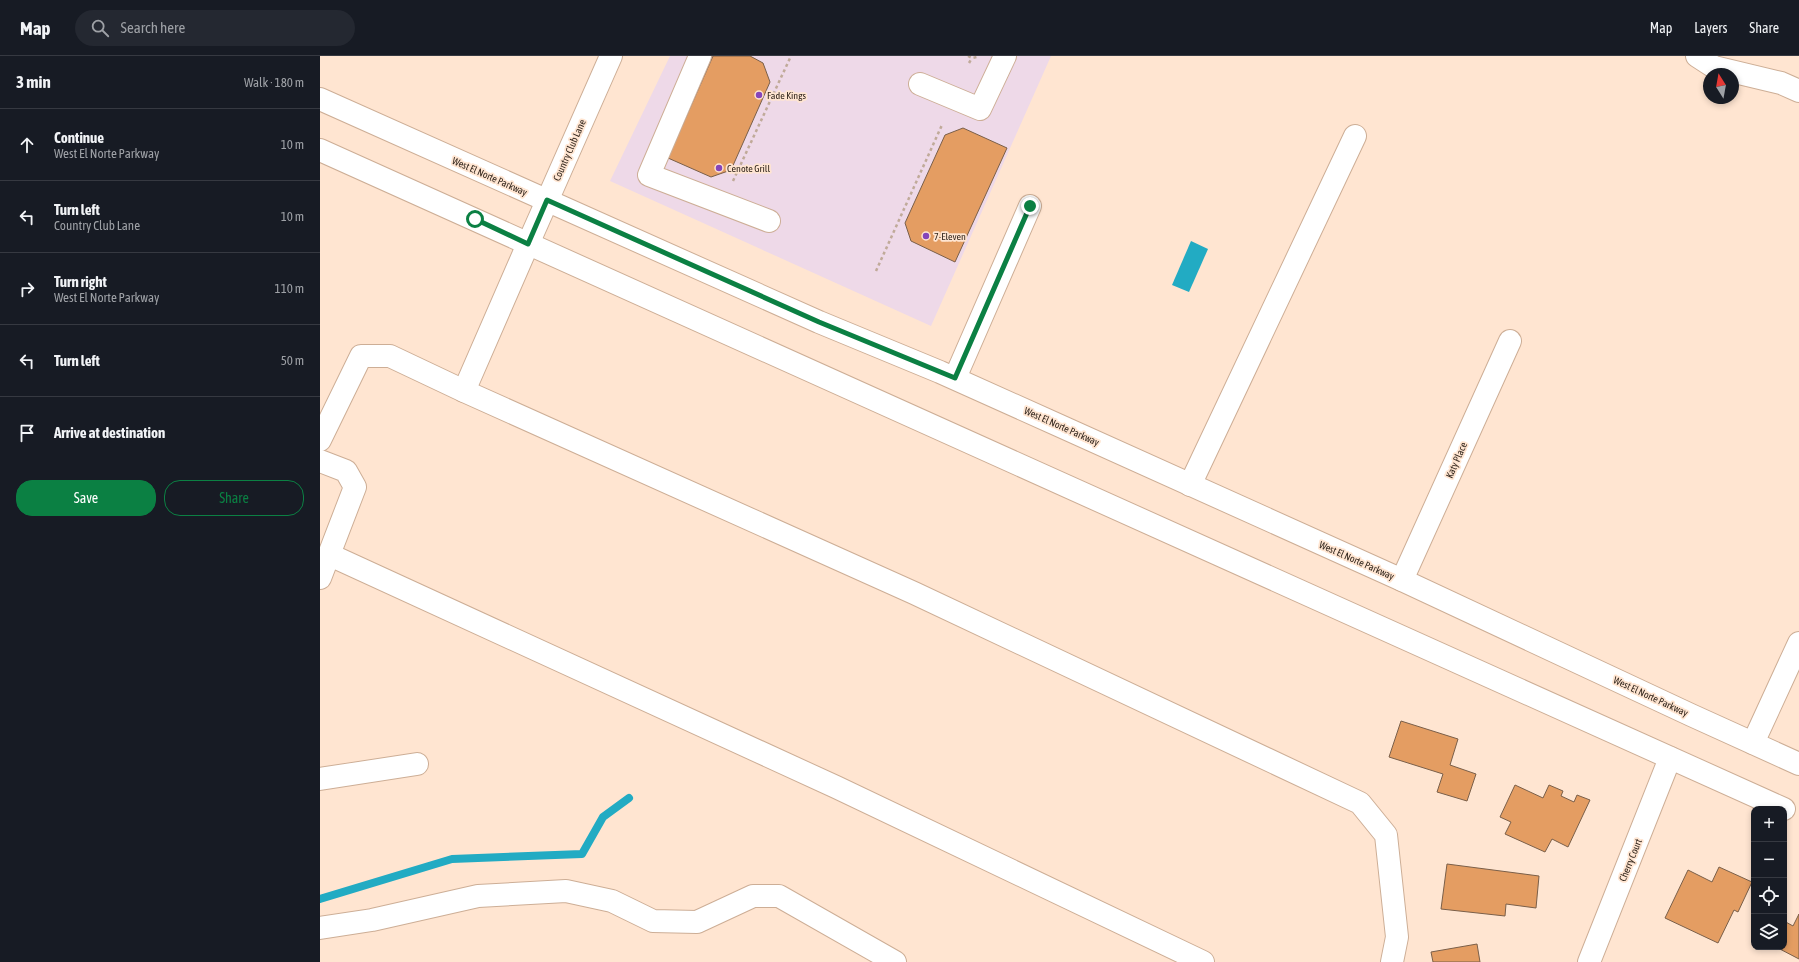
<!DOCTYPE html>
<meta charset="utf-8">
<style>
:root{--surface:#171b24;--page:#242831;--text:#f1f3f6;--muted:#9ea1a6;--line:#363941;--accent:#0b8043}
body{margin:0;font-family:"Asap Condensed",sans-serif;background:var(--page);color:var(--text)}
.controls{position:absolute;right:12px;bottom:12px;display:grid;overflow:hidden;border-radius:8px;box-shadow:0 2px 6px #0003}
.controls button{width:36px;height:36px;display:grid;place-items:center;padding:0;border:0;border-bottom:1px solid var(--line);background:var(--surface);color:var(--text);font:20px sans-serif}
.compass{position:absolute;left:1383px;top:12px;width:36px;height:36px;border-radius:50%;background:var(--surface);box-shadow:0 2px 6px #0003;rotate:349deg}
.stop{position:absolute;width:12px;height:12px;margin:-9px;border:3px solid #0b8043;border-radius:50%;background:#fff}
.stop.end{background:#0b8043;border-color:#fff;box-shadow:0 1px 4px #0008}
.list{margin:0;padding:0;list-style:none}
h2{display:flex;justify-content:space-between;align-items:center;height:52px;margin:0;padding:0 16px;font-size:17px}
h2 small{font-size:13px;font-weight:400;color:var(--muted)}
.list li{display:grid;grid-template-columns:26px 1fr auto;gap:12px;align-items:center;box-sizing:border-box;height:72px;padding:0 16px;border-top:1px solid var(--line)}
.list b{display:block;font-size:15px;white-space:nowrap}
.list p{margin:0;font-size:13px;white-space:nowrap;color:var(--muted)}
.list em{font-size:13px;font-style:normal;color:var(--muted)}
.actions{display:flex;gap:8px;padding:12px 16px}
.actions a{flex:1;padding:9px 0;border:1px solid var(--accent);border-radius:16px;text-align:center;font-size:14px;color:var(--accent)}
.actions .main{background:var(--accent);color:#fff}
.icon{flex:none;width:22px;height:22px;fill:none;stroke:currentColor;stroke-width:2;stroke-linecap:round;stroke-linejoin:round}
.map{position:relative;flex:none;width:1479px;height:906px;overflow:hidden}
header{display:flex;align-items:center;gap:24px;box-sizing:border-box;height:56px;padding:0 20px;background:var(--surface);border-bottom:1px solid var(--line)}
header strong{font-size:19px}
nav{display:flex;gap:22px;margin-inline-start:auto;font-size:14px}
.search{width:280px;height:36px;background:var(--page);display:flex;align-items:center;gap:10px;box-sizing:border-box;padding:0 14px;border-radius:22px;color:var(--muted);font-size:15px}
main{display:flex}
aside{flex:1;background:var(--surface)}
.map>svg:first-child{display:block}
.commercial{fill:#eed9e8}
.water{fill:#22abc3}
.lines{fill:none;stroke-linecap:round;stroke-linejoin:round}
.stream{stroke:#22abc3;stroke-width:8}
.building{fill:#e49d62;stroke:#7a5f49}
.minor-casing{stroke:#cdae96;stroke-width:24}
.major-casing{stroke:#cdae96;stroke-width:24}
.path{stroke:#c0aa99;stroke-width:2.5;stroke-dasharray:3 3;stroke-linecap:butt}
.minor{stroke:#fff;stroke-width:22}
.major{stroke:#fff;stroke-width:22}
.route{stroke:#0b8043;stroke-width:5}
.poi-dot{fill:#8545ba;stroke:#ffe5d1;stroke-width:1.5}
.labels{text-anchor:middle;stroke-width:3.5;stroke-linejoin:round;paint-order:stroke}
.poi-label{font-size:10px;fill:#32261d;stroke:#ffe5d1;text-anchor:start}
.street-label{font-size:10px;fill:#32261d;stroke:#ffe5d1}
</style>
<header>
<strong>Map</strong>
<div class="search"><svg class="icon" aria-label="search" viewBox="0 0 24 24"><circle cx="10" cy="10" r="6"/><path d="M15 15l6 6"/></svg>Search here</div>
<nav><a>Map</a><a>Layers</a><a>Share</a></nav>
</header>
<main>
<aside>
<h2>3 min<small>Walk · 180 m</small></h2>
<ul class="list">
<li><svg class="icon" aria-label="ahead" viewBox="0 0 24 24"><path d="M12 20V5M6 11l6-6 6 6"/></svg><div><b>Continue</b><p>West El Norte Parkway</p></div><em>10 m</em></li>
<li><svg class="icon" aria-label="left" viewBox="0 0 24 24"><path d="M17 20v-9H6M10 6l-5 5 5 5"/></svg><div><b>Turn left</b><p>Country Club Lane</p></div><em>10 m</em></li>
<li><svg class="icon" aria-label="right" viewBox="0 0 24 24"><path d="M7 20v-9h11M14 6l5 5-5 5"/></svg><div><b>Turn right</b><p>West El Norte Parkway</p></div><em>110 m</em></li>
<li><svg class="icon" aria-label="left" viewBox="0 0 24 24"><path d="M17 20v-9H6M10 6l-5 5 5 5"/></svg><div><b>Turn left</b></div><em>50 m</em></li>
<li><svg class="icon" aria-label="arrive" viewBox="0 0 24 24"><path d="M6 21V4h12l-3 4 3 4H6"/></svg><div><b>Arrive at destination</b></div></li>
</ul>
<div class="actions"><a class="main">Save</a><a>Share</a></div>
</aside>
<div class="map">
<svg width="1479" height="906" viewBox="0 0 1479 906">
<rect width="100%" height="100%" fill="#ffe5d1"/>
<!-- commercial -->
<polygon class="commercial" points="350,0 731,0 611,270 290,125"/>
<!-- water -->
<polygon class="water" points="871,185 888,193 869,236 852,229"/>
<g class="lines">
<!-- stream -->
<polyline class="stream" points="0,843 132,803 262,798 283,761 309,742"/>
</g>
<!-- building -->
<g class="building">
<polygon points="393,0 430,0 443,7 450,26 411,114 391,121 348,102"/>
<polygon points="643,72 687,92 635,206 591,185 585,167 625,79"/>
<polygon points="1081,665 1138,683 1130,709 1156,718 1147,745 1117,736 1123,718 1069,701"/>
<polygon points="1195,729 1223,742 1229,729 1243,735 1241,740 1254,746 1257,739 1270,744 1248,791 1232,783 1225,796 1185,778 1191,766 1180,761"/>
<polygon points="1127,808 1219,820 1216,852 1186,848 1185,860 1121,853"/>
<polygon points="1399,811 1432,826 1418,856 1414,854 1398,887 1345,862 1368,814 1392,826"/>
<polygon points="1479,858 1479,903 1456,891 1464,891 1464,865 1473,870"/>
<polygon points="1157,888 1160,906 1113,906 1111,896"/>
</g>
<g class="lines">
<!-- minor casing -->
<g class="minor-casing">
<g id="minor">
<polyline points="380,0 329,119 449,165"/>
<polyline points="1377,0 1394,11 1461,27 1479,35"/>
<polyline points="600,28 660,53 685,0"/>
<polyline points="635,322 710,150"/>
<polyline points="144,335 208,188"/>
<polyline points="0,384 41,300 70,300 144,335 594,537 1040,747 1066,779 1077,881 1072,906"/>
<polyline points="0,405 26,415 35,431 0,522"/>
<polyline points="870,429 1035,80"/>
<polyline points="10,499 516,731 883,906"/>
<polyline points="1082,524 1190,285"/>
<polyline points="1433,687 1479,587"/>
<polyline points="0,723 97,708"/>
<polyline points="0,872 52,864 158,840 246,835 292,845 333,865 377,866 433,840 459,840 575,906"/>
<polyline points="1269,906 1350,702"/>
</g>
</g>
<!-- major casing -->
<g class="major-casing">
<g id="major">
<polyline points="0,43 499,266 620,316 738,369 1082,524 1371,659 1479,708"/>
<polyline points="0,94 1464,753"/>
<polyline points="208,188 291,0"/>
</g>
</g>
<!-- path -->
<g class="path">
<polyline points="648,0 652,2 657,1"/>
<polyline points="649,7 652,2"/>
<polyline points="413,125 471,0"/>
<polyline points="556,215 622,69"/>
</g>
<!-- minor -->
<use href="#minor" class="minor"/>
<!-- major -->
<use href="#major" class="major"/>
</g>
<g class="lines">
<!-- route -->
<polyline class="route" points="155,163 208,188 227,144 499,266 635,322 710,150"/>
</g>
<!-- markers -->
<g class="poi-dot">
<circle cx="439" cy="39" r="4"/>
<circle cx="399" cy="112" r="4"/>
<circle cx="606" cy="180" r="4"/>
</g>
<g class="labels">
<!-- poi labels -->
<g class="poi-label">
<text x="447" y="43">Fade Kings</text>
<text x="407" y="116">Cenote Grill</text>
<text x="614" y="184">7-Eleven</text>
</g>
<!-- street labels -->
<g class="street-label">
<text transform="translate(249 94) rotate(-66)" y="4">Country Club Lane</text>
<text transform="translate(170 120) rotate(24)" y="4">West El Norte Parkway</text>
<text transform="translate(742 370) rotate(24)" y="4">West El Norte Parkway</text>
<text transform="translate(1136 404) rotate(-66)" y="4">Katy Place</text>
<text transform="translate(1037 504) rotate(24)" y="4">West El Norte Parkway</text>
<text transform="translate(1331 640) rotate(25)" y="4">West El Norte Parkway</text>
<text transform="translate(1310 804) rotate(-68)" y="4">Cherry Court</text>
</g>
</g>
</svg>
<div class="controls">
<button>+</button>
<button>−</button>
<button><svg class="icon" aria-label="locate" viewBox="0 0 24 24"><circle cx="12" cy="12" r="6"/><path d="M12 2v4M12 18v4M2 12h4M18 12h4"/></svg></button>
<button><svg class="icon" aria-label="layers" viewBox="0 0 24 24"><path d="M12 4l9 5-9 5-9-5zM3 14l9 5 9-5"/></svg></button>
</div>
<svg class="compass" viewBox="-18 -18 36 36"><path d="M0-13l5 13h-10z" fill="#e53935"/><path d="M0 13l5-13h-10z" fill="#9ea1a6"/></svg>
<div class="stop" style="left:155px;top:163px"></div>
<div class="stop end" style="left:710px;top:150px"></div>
</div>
</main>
